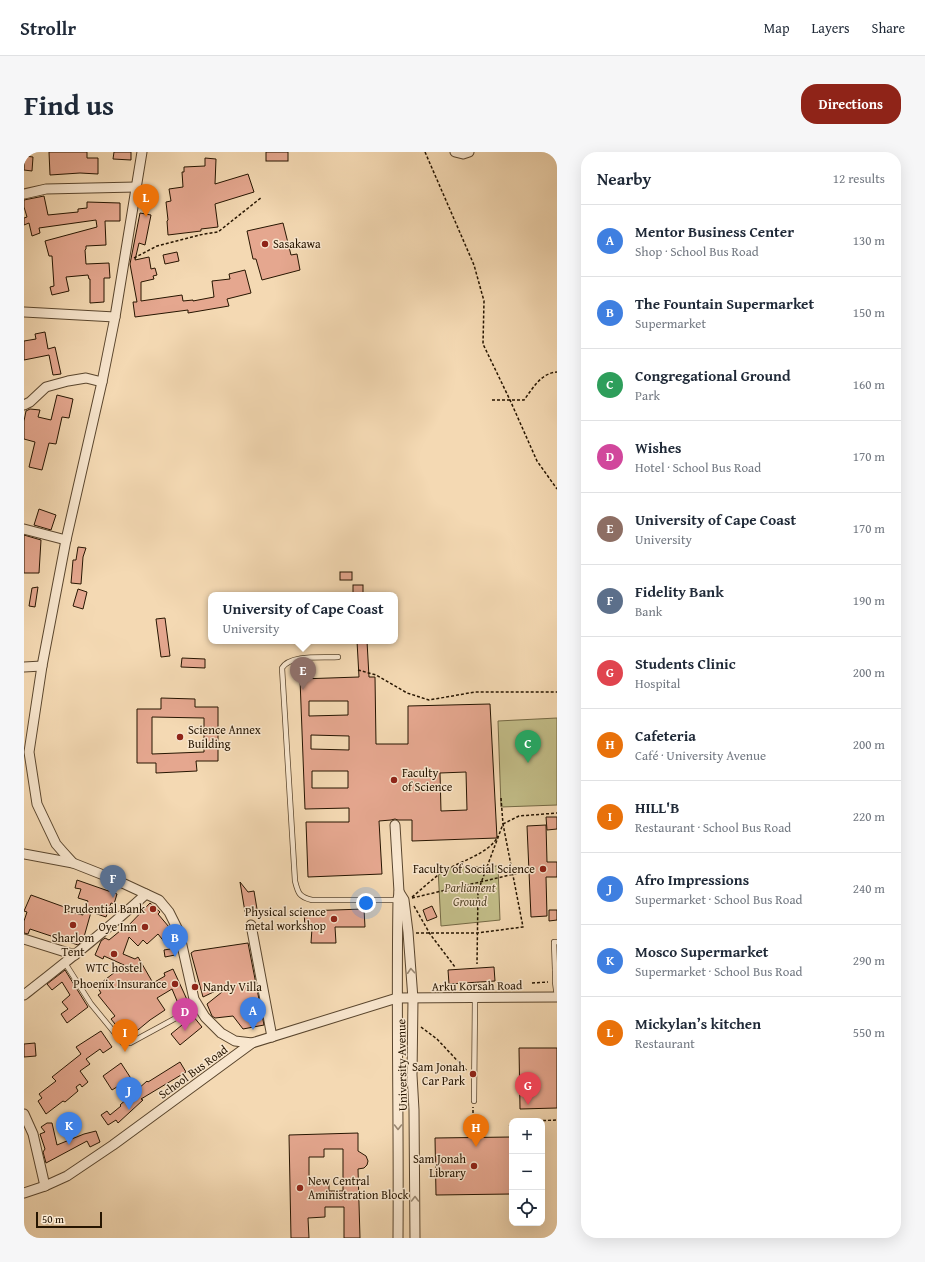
<!DOCTYPE html>
<meta charset="utf-8">
<style>
:root{--surface:#fff;--page:#f6f6f7;--text:#1f2937;--muted:#747a83;--line:#e0e1e3;--accent:#8f2418}
body{margin:0;font-family:"Gentium Book Plus",serif;background:var(--page);color:var(--text)}
.controls{position:absolute;right:12px;bottom:12px;display:grid;overflow:hidden;border-radius:8px;box-shadow:0 4px 16px #0002}
.controls button{width:36px;height:36px;display:grid;place-items:center;padding:0;border:0;border-bottom:1px solid var(--line);background:var(--surface);color:var(--text);font:20px sans-serif}
.scale{position:absolute;left:12px;bottom:10px;width:66px;box-sizing:border-box;padding-left:4px;border:2px solid #261501;border-top:0;font-size:11px;line-height:14px;white-space:nowrap;color:#261501;-webkit-text-stroke:3px #f8e6ce;paint-order:stroke}
.you{position:absolute;left:342px;top:751px;width:14px;height:14px;margin:-10px;border:3px solid #fff;border-radius:50%;background:#1a73e8;box-shadow:0 0 0 6px #1a73e833}
.badge{display:grid;place-items:center;width:26px;height:26px;border-radius:50%;background:var(--accent);color:#fff;font-size:13px;font-weight:700}
.pin{position:absolute;translate:-50% -33px;filter:drop-shadow(0 1px 2px #0008)}
.pin::after{content:'';position:absolute;top:21px;width:14px;height:12px;background:inherit;clip-path:polygon(0 0,100% 0,50% 100%)}
.popup{position:absolute;left:184px;top:440px;width:190px;height:52px;box-sizing:border-box;display:grid;place-content:center;border-radius:8px;background:var(--surface);filter:drop-shadow(0 1px 3px #0005);font-size:13px;white-space:nowrap;color:var(--muted)}
.popup b{font-size:15px;color:var(--text)}
.popup::after{content:'';position:absolute;left:50%;top:100%;margin-left:-8px;border:8px solid transparent;border-top-color:var(--surface)}
.list{margin:0;padding:0;list-style:none}
h2{display:flex;justify-content:space-between;align-items:center;height:52px;margin:0;padding:0 16px;font-size:17px}
h2 small{font-size:13px;font-weight:400;color:var(--muted)}
.list li{display:grid;grid-template-columns:26px 1fr auto;gap:12px;align-items:center;box-sizing:border-box;height:72px;padding:0 16px;border-top:1px solid var(--line)}
.list b{display:block;font-size:15px;white-space:nowrap}
.list p{margin:0;font-size:13px;white-space:nowrap;color:var(--muted)}
.list em{font-size:13px;font-style:normal;color:var(--muted)}
.icon{flex:none;width:22px;height:22px;fill:none;stroke:currentColor;stroke-width:2;stroke-linecap:round;stroke-linejoin:round}
.map{position:relative;flex:none;width:533px;height:1086px;overflow:hidden;border-radius:16px}
header{display:flex;align-items:center;gap:24px;box-sizing:border-box;height:56px;padding:0 20px;background:var(--surface);border-bottom:1px solid var(--line)}
header strong{font-size:19px}
nav{display:flex;gap:22px;margin-inline-start:auto;font-size:14px}
.intro{display:flex;align-items:center;justify-content:space-between;box-sizing:border-box;height:96px;padding:0 24px}
h1{margin:0;font-size:28px}
.button{padding:10px 18px;border-radius:16px;background:var(--accent);color:#fff;font-size:14px;font-weight:700}
main{display:flex;gap:24px;padding:0 24px}
aside{flex:1;background:var(--surface);border-radius:16px;box-shadow:0 4px 16px #0002}
.map>svg:first-child{display:block}
.green{fill:#c2bd88;stroke:#746944}
.building{fill:#e5a78f;stroke:#261501;fill-rule:evenodd}
.lines{fill:none;stroke-linecap:round;stroke-linejoin:round}
.lane-casing{stroke:#5a462e;stroke-width:6}
.street-casing{stroke:#5a462e;stroke-width:11}
.path{stroke:#261501;stroke-width:1.5;stroke-dasharray:3 2;stroke-linecap:butt}
.lane{stroke:#f8e6ce;stroke-width:4.5}
.street{stroke:#f8e6ce;stroke-width:9}
.oneway{stroke:#9a8872}
.poi-dot{fill:#8f2418;stroke:#f8e6ce;stroke-width:1.5}
.labels{text-anchor:middle;stroke-width:3;stroke-linejoin:round;paint-order:stroke}
.poi-label{font-size:12px;fill:#261501;stroke:#f8e6ce;text-anchor:end}
.park-label{font-size:12px;font-style:italic;fill:#55472a;stroke:#f8e6ce}
.street-label{font-size:12px;fill:#261501;stroke:#f8e6ce}
</style>
<header>
<strong>Strollr</strong>
<nav><a>Map</a><a>Layers</a><a>Share</a></nav>
</header>
<div class="intro"><h1>Find us</h1><a class="button">Directions</a></div>
<main>
<div class="map">
<svg width="533" height="1086" viewBox="0 0 533 1086">
<rect width="100%" height="100%" fill="#f4d9b3"/>
<filter id="stains"><feTurbulence type="fractalNoise" baseFrequency=".005" numOctaves="4"/><feColorMatrix values="0 0 0 0 .2 0 0 0 0 .09 0 0 0 0 .02 0 0 0 .5 -.17"/></filter>
<radialGradient id="worn" r=".72"><stop offset=".6" stop-color="#630" stop-opacity="0"/><stop offset="1" stop-color="#630" stop-opacity=".3"/></radialGradient>
<!-- green -->
<g class="green">
<polygon points="533,566 533,653 477,655 474,569"/>
<polygon points="474,714 476,768 417,774 414,716"/>
</g>
<!-- building -->
<g class="building">
<polygon points="25,0 63,0 63,6 74,6 74,22 56,21 26,23"/>
<polygon points="90,0 107,0 107,8 89,7"/>
<rect x="242" y="0" width="22" height="9"/>
<polygon points="1,4 9,5 8,19 0,18"/>
<polygon points="181,6 192,7 191,32 224,22 230,40 191,52 194,75 177,77 177,79 144,83 143,69 144,68 142,50 147,49 145,37 159,35 158,20 160,20 160,15 181,14"/>
<polygon points="20,44 24,63 54,60 54,57 63,56 63,50 96,51 96,69 81,69 82,93 62,94 62,97 61,98 62,112 85,111 86,126 80,126 80,150 66,151 66,127 65,127 64,123 42,125 45,139 28,143 26,135 30,134 28,104 25,104 21,89 73,75 72,68 15,76 16,81 8,84 5,71 0,73 0,66 3,65 0,55 0,48"/>
<polygon points="116,61 127,63 121,93 115,91 111,108 125,105 127,117 131,116 133,123 129,124 130,127 117,130 117,149 158,143 159,149 169,148 169,149 190,145 188,129 206,127 205,122 221,118 227,141 203,147 205,154 164,161 164,158 111,165 109,150 113,150 106,112"/>
<polygon points="259,71 267,103 273,102 276,118 238,128 232,107 229,107 223,79"/>
<polygon points="153,100 155,109 141,112 139,103"/>
<polygon points="21,180 24,197 31,195 37,222 29,223 25,203 0,208 0,189 12,187 11,182"/>
<polygon points="33,243 49,247 45,266 38,265 32,292 25,291 18,318 5,315 11,290 0,287 0,269 2,259 6,257 16,258 14,265 27,268"/>
<polygon points="15,357 32,363 27,378 10,373"/>
<polygon points="0,383 17,388 15,421 0,421"/>
<polygon points="54,395 62,396 59,405 57,432 47,431 49,408 52,408"/>
<rect x="316" y="420" width="12" height="8"/>
<rect x="329" y="433" width="10" height="10"/>
<polygon points="14,435 11,455 5,454 8,436"/>
<polygon points="54,437 63,440 59,457 49,454"/>
<polygon points="141,466 146,504 137,505 132,467"/>
<path d="M333 489H343L345 525H351L352 592H384V554L466 552 473 686 388 689V668H374L371 667 367 668 355 669 358 722 284 725 282 670H325V656L281 657 276 527 335 525ZM285 549H324V563L285 564ZM287 583 325 584V598L287 597ZM288 619H324V636H288ZM442 620 443 658 417 659 416 621Z"/>
<polygon points="158,506 181,507 181,516 157,515"/>
<path d="M137 546 171 547V555H194V609H172L173 619 132 621V611H113V557H137ZM128 565 180 566V600L128 602Z"/>
<polygon points="522,665 533,665 533,677 523,678"/>
<polygon points="522,673 523,710 533,710 533,725 522,725 523,764 507,765 503,674"/>
<polygon points="53,728 93,742 90,752 87,751 82,765 67,760 60,785 58,784 56,791 54,793 6,777 4,782 0,781 0,769 3,760 0,759 7,743 43,756 42,759 59,763 64,749 54,746 57,737 51,736"/>
<polygon points="216,730 224,740 230,739 233,757 221,760"/>
<polygon points="126,751 136,760 134,762 145,775 151,803 141,805 140,798 146,797 134,782 123,792 119,788 114,794 105,785 99,802 111,807 114,805 129,831 141,824 140,821 149,817 165,852 156,856 148,837 133,846 141,858 126,868 103,887 87,867 91,864 74,843 77,841 73,834 100,813 80,804 79,807 71,803 77,789 81,786 85,788 102,774 103,775"/>
<polygon points="408,754 413,765 403,769 399,758"/>
<polygon points="340,757 341,775 311,775 312,791 287,791 288,776 281,776 280,759"/>
<polygon points="525,758 533,758 533,768 525,769"/>
<polygon points="224,791 240,873 219,877 209,864 191,866 188,864 183,852 203,836 202,834 179,845 167,801 170,799"/>
<polygon points="470,815 471,829 425,832 424,818"/>
<polygon points="41,818 64,855 43,871 37,862 44,857 38,850 46,843 38,830 28,838 23,832"/>
<polygon points="169,864 178,875 156,893 147,882"/>
<polygon points="77,879 88,895 79,901 76,897 62,907 66,912 56,919 64,930 58,935 56,932 52,935 54,939 41,950 39,949 22,962 14,949 18,946 15,942 32,929 28,925 57,902 52,895"/>
<polygon points="11,891 12,904 0,905 0,892"/>
<polygon points="495,896 533,896 533,956 496,957"/>
<polygon points="156,910 162,920 117,947 119,948 94,971 92,968 84,973 77,963 83,959 86,963 97,954 96,953 123,929 124,930"/>
<polygon points="97,911 108,928 97,935 96,933 88,938 79,924"/>
<polygon points="23,971 28,971 33,993 60,982 72,979 76,990 66,995 63,989 22,1011 19,1000 21,997 16,982 21,980 17,975"/>
<path d="M334 981V999L342 1004 344 1009 343 1013 340 1016 334 1017 336 1086H320V1055H301V1065L284 1066 285 1086H267L265 983ZM300 997H319V1039H305V1032L285 1033V1005H300Z"/>
<polygon points="488,985 488,1042 412,1043 411,986"/>
</g>
<g class="lines">
<!-- lane casing -->
<g class="lane-casing">
<g id="lane">
<path d="M314 505C300 506 266 502 258 516L271 729C274 741 275 745 288 748H375"/>
<polyline points="41,811 67,852 99,891 106,891 174,854"/>
<polyline points="531,818 530,790 533,790"/>
<polyline points="533,845 531,830 531,818 533,818"/>
<polyline points="450,949 451,846"/>
</g>
</g>
<!-- street casing -->
<g class="street-casing">
<g id="street">
<polyline points="118,0 91,165 78,230 42,388 18,514 5,600 13,652 32,692 39,700 49,711 92,728 135,748 145,760 155,780 170,847 181,865 197,881 211,889 228,891 373,846 533,845"/>
<polyline points="431,0 439,2 445,0"/>
<polyline points="0,42 22,37 112,35"/>
<polyline points="0,160 91,165"/>
<polyline points="0,253 6,250 22,235 44,229 62,226 78,230"/>
<polyline points="0,377 42,388"/>
<polyline points="0,515 18,514"/>
<path d="M371 673 375 740 374 748C372 861 375 973 374 1086"/>
<polyline points="0,702 49,711"/>
<polyline points="375,740 380,748 384,780 389,847 388,923 390,958 391,1086"/>
<polyline points="227,773 248,885"/>
<polyline points="0,787 51,803"/>
<path d="M0 843C42 810 83 778 122 742"/>
<polyline points="0,962 9,982 21,1034"/>
<polyline points="0,1041 21,1034 43,1024 89,993 228,891"/>
</g>
</g>
<!-- path -->
<g class="path">
<polyline points="401,0 450,113 460,149 459,192 486,248 513,309 533,337"/>
<polyline points="110,106 133,94 180,82 194,80 238,45"/>
<path d="M468 248H500C509 236 517 221 533 220"/>
<polyline points="334,518 352,523 383,541 405,548 451,540 533,540"/>
<polyline points="477,646 479,672"/>
<polyline points="479,672 495,664 533,661"/>
<path d="M388 745C398 737 407 728 417 721 433 710 466 702 474 684"/>
<polyline points="388,746 503,719"/>
<polyline points="390,754 406,782 431,815"/>
<polyline points="392,781 453,781 499,775 479,672 454,739 453,812"/>
<polyline points="508,831 524,830"/>
<polyline points="397,875 413,887 443,919"/>
<polyline points="509,969 533,968"/>
<polyline points="485,974 488,973"/>
<polyline points="449,981 449,955"/>
</g>
<!-- lane -->
<use href="#lane" class="lane"/>
<!-- street -->
<use href="#street" class="street"/>
</g>
<!-- one-way arrows -->
<defs><path id="oneway-chevron" d="M-2-3.5L2.5 0L-2 3.5" fill="none" stroke-width="1.6" stroke-linecap="round" stroke-linejoin="round"/></defs>
<g class="oneway">
<use href="#oneway-chevron" transform="translate(387 819) rotate(-94)"/>
<use href="#oneway-chevron" transform="translate(374 975) rotate(90)"/>
<use href="#oneway-chevron" transform="translate(391 1047) rotate(-90)"/>
</g>
<!-- markers -->
<g class="poi-dot">
<circle cx="241" cy="92" r="4"/>
<circle cx="156" cy="585" r="4"/>
<circle cx="370" cy="628" r="4"/>
<circle cx="519" cy="717" r="4"/>
<circle cx="129" cy="757" r="4"/>
<circle cx="310" cy="767" r="4"/>
<circle cx="49" cy="773" r="4"/>
<circle cx="121" cy="775" r="4"/>
<circle cx="90" cy="802" r="4"/>
<circle cx="151" cy="832" r="4"/>
<circle cx="171" cy="835" r="4"/>
<circle cx="449" cy="922" r="4"/>
<circle cx="450" cy="1014" r="4"/>
<circle cx="276" cy="1036" r="4"/>
</g>
<g class="labels">
<!-- poi labels -->
<g class="poi-label">
<text x="249" y="96" text-anchor="start">Sasakawa</text>
<text x="164" y="582" text-anchor="start">Science Annex<tspan x="164" dy="14">Building</tspan></text>
<text x="378" y="625" text-anchor="start">Faculty<tspan x="378" dy="14">of Science</tspan></text>
<text x="511" y="721">Faculty of Social Science</text>
<text x="121" y="761">Prudential Bank</text>
<text x="302" y="764">Physical science<tspan x="302" dy="14">metal workshop</tspan></text>
<text x="113" y="779">Oye Inn</text>
<text x="49" y="790" text-anchor="middle">Sharlom<tspan x="49" dy="14">Tent</tspan></text>
<text x="90" y="820" text-anchor="middle">WTC hostel</text>
<text x="143" y="836">Phoenix Insurance</text>
<text x="179" y="839" text-anchor="start">Nandy Villa</text>
<text x="441" y="919">Sam Jonah<tspan x="441" dy="14">Car Park</tspan></text>
<text x="442" y="1011">Sam Jonah<tspan x="442" dy="14">Library</tspan></text>
<text x="284" y="1033" text-anchor="start">New Central<tspan x="284" dy="14">Aministration Block</tspan></text>
</g>
<!-- park labels -->
<g class="park-label">
<text x="446" y="740">Parliament<tspan x="446" dy="14">Ground</tspan></text>
</g>
<!-- street labels -->
<g class="street-label">
<text transform="translate(453 834) rotate(-1)" y="4">Arku Korsah Road</text>
<text transform="translate(378 913) rotate(-91)" y="4">University Avenue</text>
<text transform="translate(169 920) rotate(-36)" y="4">School Bus Road</text>
</g>
</g>
<rect width="100%" height="100%" filter="url(#stains)"/>
<rect width="100%" height="100%" fill="url(#worn)"/>
</svg>
<div class="controls">
<button>+</button>
<button>−</button>
<button><svg class="icon" aria-label="locate" viewBox="0 0 24 24"><circle cx="12" cy="12" r="6"/><path d="M12 2v4M12 18v4M2 12h4M18 12h4"/></svg></button>
</div>
<div class="scale">50 m</div>
<div class="you"></div>
<div class="pin badge" style="left:229px;top:878px;background:#3f7fe0">A</div>
<div class="pin badge" style="left:151px;top:805px;background:#3f7fe0">B</div>
<div class="pin badge" style="left:504px;top:611px;background:#2e9e5b">C</div>
<div class="pin badge" style="left:161px;top:879px;background:#d1479c">D</div>
<div class="pin badge" style="left:279px;top:538px;background:#8d6e63">E</div>
<div class="popup"><b>University of Cape Coast</b>University</div>
<div class="pin badge" style="left:89px;top:746px;background:#5c6f8a">F</div>
<div class="pin badge" style="left:504px;top:953px;background:#e0444e">G</div>
<div class="pin badge" style="left:452px;top:995px;background:#e8710a">H</div>
<div class="pin badge" style="left:101px;top:900px;background:#e8710a">I</div>
<div class="pin badge" style="left:105px;top:958px;background:#3f7fe0">J</div>
<div class="pin badge" style="left:45px;top:993px;background:#3f7fe0">K</div>
<div class="pin badge" style="left:122px;top:65px;background:#e8710a">L</div>
</div>
<aside>
<h2>Nearby<small>12 results</small></h2>
<ul class="list">
<li><span class="badge" style="background:#3f7fe0">A</span><div><b>Mentor Business Center</b><p>Shop · School Bus Road</p></div><em>130 m</em></li>
<li><span class="badge" style="background:#3f7fe0">B</span><div><b>The Fountain Supermarket</b><p>Supermarket</p></div><em>150 m</em></li>
<li><span class="badge" style="background:#2e9e5b">C</span><div><b>Congregational Ground</b><p>Park</p></div><em>160 m</em></li>
<li><span class="badge" style="background:#d1479c">D</span><div><b>Wishes</b><p>Hotel · School Bus Road</p></div><em>170 m</em></li>
<li><span class="badge" style="background:#8d6e63">E</span><div><b>University of Cape Coast</b><p>University</p></div><em>170 m</em></li>
<li><span class="badge" style="background:#5c6f8a">F</span><div><b>Fidelity Bank</b><p>Bank</p></div><em>190 m</em></li>
<li><span class="badge" style="background:#e0444e">G</span><div><b>Students Clinic</b><p>Hospital</p></div><em>200 m</em></li>
<li><span class="badge" style="background:#e8710a">H</span><div><b>Cafeteria</b><p>Café · University Avenue</p></div><em>200 m</em></li>
<li><span class="badge" style="background:#e8710a">I</span><div><b>HILL'B</b><p>Restaurant · School Bus Road</p></div><em>220 m</em></li>
<li><span class="badge" style="background:#3f7fe0">J</span><div><b>Afro Impressions</b><p>Supermarket · School Bus Road</p></div><em>240 m</em></li>
<li><span class="badge" style="background:#3f7fe0">K</span><div><b>Mosco Supermarket</b><p>Supermarket · School Bus Road</p></div><em>290 m</em></li>
<li><span class="badge" style="background:#e8710a">L</span><div><b>Mickylan’s kitchen</b><p>Restaurant</p></div><em>550 m</em></li>
</ul>
</aside>
</main>
